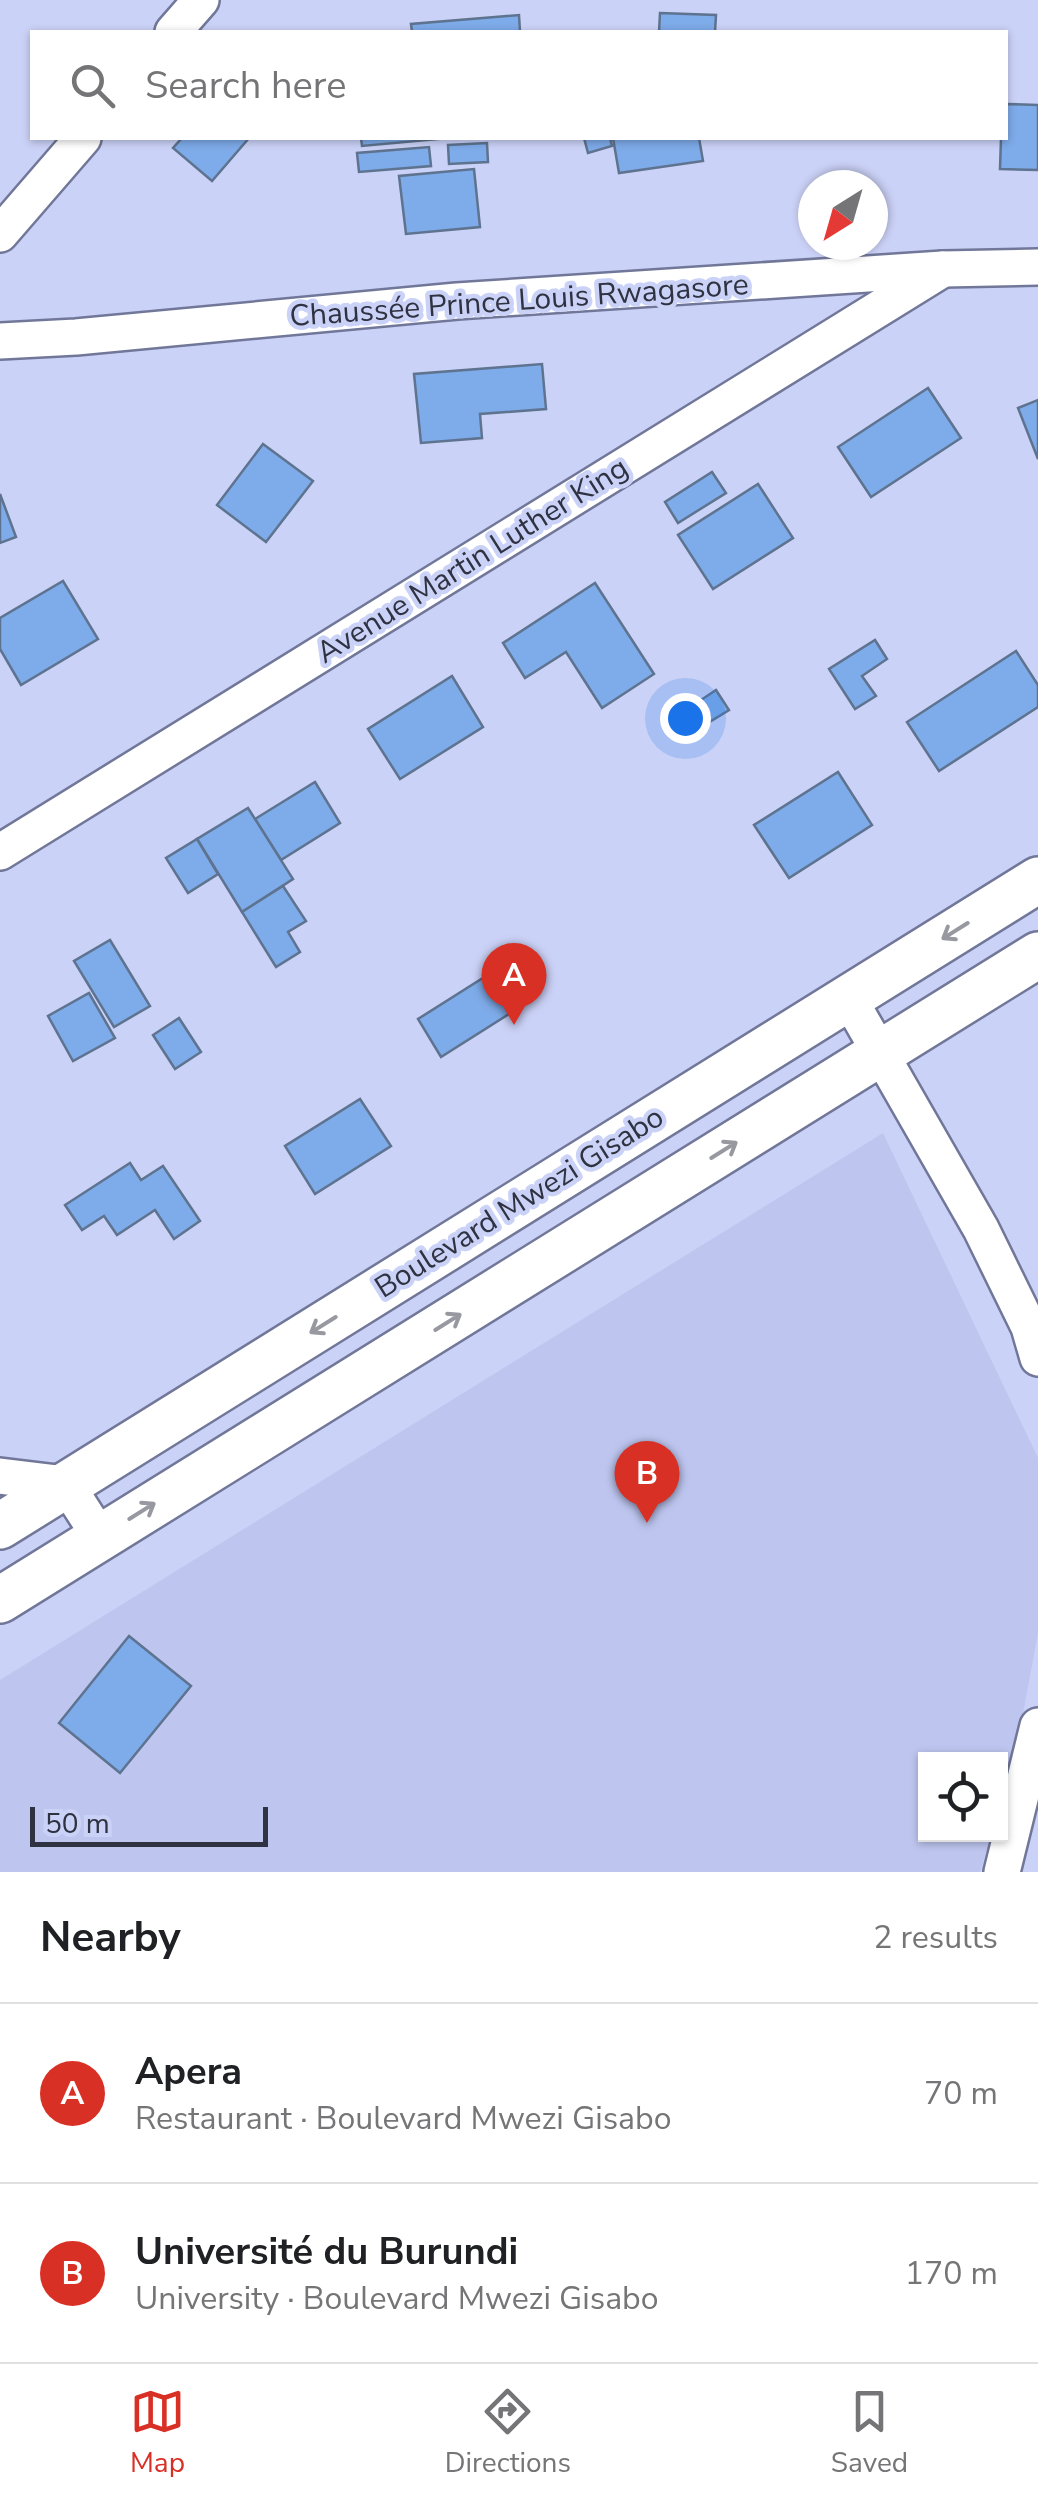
<!DOCTYPE html>
<meta charset="utf-8">
<style>
:root{--surface:#fff;--page:#f2f2f2;--text:#202124;--muted:#757577;--line:#e0e0e0;--accent:#d93025}
body{margin:0;font-family:"Nunito Sans",sans-serif;background:var(--page);color:var(--text)}
.controls{position:absolute;right:30px;bottom:30px;display:grid;overflow:hidden;border-radius:0px;box-shadow:0 2px 8px #0004}
.controls button{width:90px;height:90px;display:grid;place-items:center;padding:0;border:0;border-bottom:2px solid var(--line);background:var(--surface);color:var(--text);font:50px sans-serif}
.compass{position:absolute;left:798px;top:170px;width:90px;height:90px;border-radius:50%;background:var(--surface);box-shadow:0 2px 8px #0004;rotate:217deg}
.scale{position:absolute;left:30px;bottom:25px;width:238px;box-sizing:border-box;padding-left:10px;border:5px solid #2f3240;border-top:0;font-size:28px;line-height:35px;white-space:nowrap;color:#2f3240;-webkit-text-stroke:8px #cbd2f7;paint-order:stroke}
.you{position:absolute;left:685px;top:718px;width:35px;height:35px;margin:-25px;border:8px solid #fff;border-radius:50%;background:#1a73e8;box-shadow:0 0 0 15px #1a73e833}
.badge{display:grid;place-items:center;width:65px;height:65px;border-radius:50%;background:var(--accent);color:#fff;font-size:32px;font-weight:700}
.pin{position:absolute;translate:-50% -82px;filter:drop-shadow(0 2px 5px #0008)}
.pin::after{content:'';position:absolute;top:52px;width:35px;height:30px;background:inherit;clip-path:polygon(0 0,100% 0,50% 100%)}
.list{margin:0;padding:0;list-style:none}
h2{display:flex;justify-content:space-between;align-items:center;height:130px;margin:0;padding:0 40px;font-size:42px}
h2 small{font-size:32px;font-weight:400;color:var(--muted)}
.list li{display:grid;grid-template-columns:65px 1fr auto;gap:30px;align-items:center;box-sizing:border-box;height:180px;padding:0 40px;border-top:2px solid var(--line)}
.list b{display:block;font-size:38px;white-space:nowrap}
.list p{margin:0;font-size:32px;white-space:nowrap;color:var(--muted)}
.list em{font-size:32px;font-style:normal;color:var(--muted)}
.icon{flex:none;width:55px;height:55px;fill:none;stroke:currentColor;stroke-width:2;stroke-linecap:round;stroke-linejoin:round}
.map{position:relative;flex:none;width:1038px;height:1872px;overflow:hidden}
.search{position:absolute;background:var(--surface);box-shadow:0 2px 8px #0004;left:30px;right:30px;top:30px;height:110px;display:flex;align-items:center;gap:25px;box-sizing:border-box;padding:0 35px;border-radius:0px;color:var(--muted);font-size:38px}
.sheet{height:490px;background:var(--surface)}
nav{display:flex;justify-content:space-around;align-items:center;box-sizing:border-box;height:140px;border-top:2px solid var(--line);background:var(--surface);font-size:28px;color:var(--muted)}
nav a{display:grid;justify-items:center;gap:5px}
nav .on{color:var(--accent)}
.map>svg:first-child{display:block}
.built{fill:#bec6f0}
.building{fill:#7eabe9;stroke:#5e738f;stroke-width:2.5}
.lines{fill:none;stroke-linecap:round;stroke-linejoin:round}
.minor-casing{stroke:#717798;stroke-width:40}
.major-casing{stroke:#717798;stroke-width:50}
.minor{stroke:#fff;stroke-width:35}
.major{stroke:#fff;stroke-width:45}
.oneway{stroke:#9798a0}
.labels{text-anchor:middle;stroke-width:9;stroke-linejoin:round;paint-order:stroke}
.street-label{font-size:30px;fill:#2f3240;stroke:#cbd2f7}
</style>
<div class="map">
<svg width="1038" height="1872" viewBox="0 0 1038 1872">
<rect width="100%" height="100%" fill="#cbd2f7"/>
<!-- built -->
<polygon class="built" points="883,1133 1038,1458 1038,1633 1018,1741 1001,1802 1000,1760 926,1760 926,1834 991,1835 980,1872 0,1872 0,1680"/>
<!-- building -->
<g class="building">
<polygon points="660,13 716,15 715,32 659,32"/>
<polygon points="519,15 520,32 412,32 411,24"/>
<polygon points="1006,104 1038,105 1038,170 1000,169 1001,138 1006,138"/>
<polygon points="182,138 249,138 212,181 173,148"/>
<polygon points="361,138 449,138 362,146"/>
<polygon points="584,138 610,138 612,146 588,153"/>
<polygon points="613,138 699,138 703,161 619,173"/>
<polygon points="487,143 488,162 449,164 448,145"/>
<polygon points="429,147 431,166 359,172 357,153"/>
<polygon points="474,169 480,227 406,234 399,176"/>
<polygon points="542,364 546,409 480,414 482,438 421,443 414,374"/>
<polygon points="928,388 961,438 871,497 838,447"/>
<polygon points="1038,400 1038,459 1018,408"/>
<polygon points="263,444 313,481 266,542 217,505"/>
<polygon points="712,472 726,493 678,523 665,502"/>
<polygon points="758,484 793,538 713,589 678,535"/>
<polygon points="0,494 16,537 0,543"/>
<polygon points="63,581 98,639 21,685 0,649 0,618"/>
<polygon points="595,583 654,674 602,708 566,652 525,678 503,643"/>
<polygon points="875,640 887,659 862,676 876,696 855,709 829,669"/>
<polygon points="1016,651 1038,685 1038,707 939,771 907,722"/>
<polygon points="452,676 483,727 400,779 368,729"/>
<polygon points="716,690 729,710 698,729 686,710"/>
<polygon points="838,772 872,825 789,878 754,825"/>
<polygon points="315,782 340,823 281,860 255,819"/>
<polygon points="248,808 293,879 242,912 197,839"/>
<polygon points="197,839 218,874 188,893 166,858"/>
<polygon points="283,886 306,921 288,932 300,952 276,967 242,912"/>
<polygon points="110,940 150,1006 114,1027 74,961"/>
<polygon points="505,964 528,1002 441,1057 418,1019"/>
<polygon points="89,993 115,1038 73,1061 48,1016"/>
<polygon points="179,1018 201,1052 175,1069 153,1035"/>
<polygon points="360,1099 391,1146 315,1194 285,1146"/>
<polygon points="130,1163 141,1180 163,1166 200,1221 174,1239 155,1210 117,1235 104,1216 82,1230 65,1205"/>
<polygon points="129,1636 191,1686 120,1773 59,1723"/>
</g>
<g class="lines">
<!-- minor casing -->
<g class="minor-casing">
<g id="minor">
<polyline points="173,32 201,0"/>
<polyline points="0,234 83,138"/>
<polyline points="0,341 76,337 457,301 943,269 1038,267"/>
<polyline points="0,852 943,269"/>
<polyline points="848,997 981,1229 1029,1327 1038,1358"/>
<polyline points="0,1476 66,1484 100,1537"/>
<polyline points="1002,1872 1038,1726"/>
</g>
</g>
<!-- major casing -->
<g class="major-casing">
<g id="major">
<polyline points="0,1526 1038,880"/>
<polyline points="0,1600 1038,955"/>
</g>
</g>
<!-- minor -->
<use href="#minor" class="minor"/>
<!-- major -->
<use href="#major" class="major"/>
</g>
<!-- one-way arrows -->
<defs><path id="oneway-shaft" d="M-6 0H5M1.5-3L5.5 0L1.5 3" fill="none" stroke-width="1.6" stroke-linecap="round" stroke-linejoin="round" transform="scale(2.5)"/></defs>
<g class="oneway">
<use href="#oneway-shaft" transform="translate(955 931) rotate(148)"/>
<use href="#oneway-shaft" transform="translate(724 1150) rotate(-32)"/>
<use href="#oneway-shaft" transform="translate(448 1322) rotate(-32)"/>
<use href="#oneway-shaft" transform="translate(323 1325) rotate(148)"/>
<use href="#oneway-shaft" transform="translate(142 1511) rotate(-32)"/>
</g>
<g class="labels">
<!-- street labels -->
<g class="street-label">
<text transform="translate(519 300) rotate(-4)" y="10">Chaussée Prince Louis Rwagasore</text>
<text transform="translate(472 560) rotate(-32)" y="10">Avenue Martin Luther King</text>
<text transform="translate(519 1202) rotate(-32)" y="10">Boulevard Mwezi Gisabo</text>
</g>
</g>
</svg>
<div class="controls">
<button><svg class="icon" aria-label="locate" viewBox="0 0 24 24"><circle cx="12" cy="12" r="6"/><path d="M12 2v4M12 18v4M2 12h4M18 12h4"/></svg></button>
</div>
<svg class="compass" viewBox="-18 -18 36 36"><path d="M0-13l5 13h-10z" fill="#e53935"/><path d="M0 13l5-13h-10z" fill="#757577"/></svg>
<div class="scale">50 m</div>
<div class="you"></div>
<div class="pin badge" style="left:514px;top:1025px">A</div>
<div class="pin badge" style="left:647px;top:1523px">B</div>
<div class="search"><svg class="icon" aria-label="search" viewBox="0 0 24 24"><circle cx="10" cy="10" r="6"/><path d="M15 15l6 6"/></svg>Search here</div>
</div>
<section class="sheet">
<h2>Nearby<small>2 results</small></h2>
<ul class="list">
<li><span class="badge">A</span><div><b>Apera</b><p>Restaurant · Boulevard Mwezi Gisabo</p></div><em>70 m</em></li>
<li><span class="badge">B</span><div><b>Université du Burundi</b><p>University · Boulevard Mwezi Gisabo</p></div><em>170 m</em></li>
</ul>
</section>
<nav>
<a class="on"><svg class="icon" aria-label="map" viewBox="0 0 24 24"><path d="M3 6l6-2 6 2 6-2v14l-6 2-6-2-6 2zM9 4v14M15 6v14"/></svg>Map</a>
<a><svg class="icon" aria-label="directions" viewBox="0 0 24 24"><path d="M12 3l9 9-9 9-9-9zM9 14v-3h6M13 9l2 2-2 2"/></svg>Directions</a>
<a><svg class="icon" aria-label="saved" viewBox="0 0 24 24"><path d="M7 4h10v16l-5-4-5 4z"/></svg>Saved</a>
</nav>
